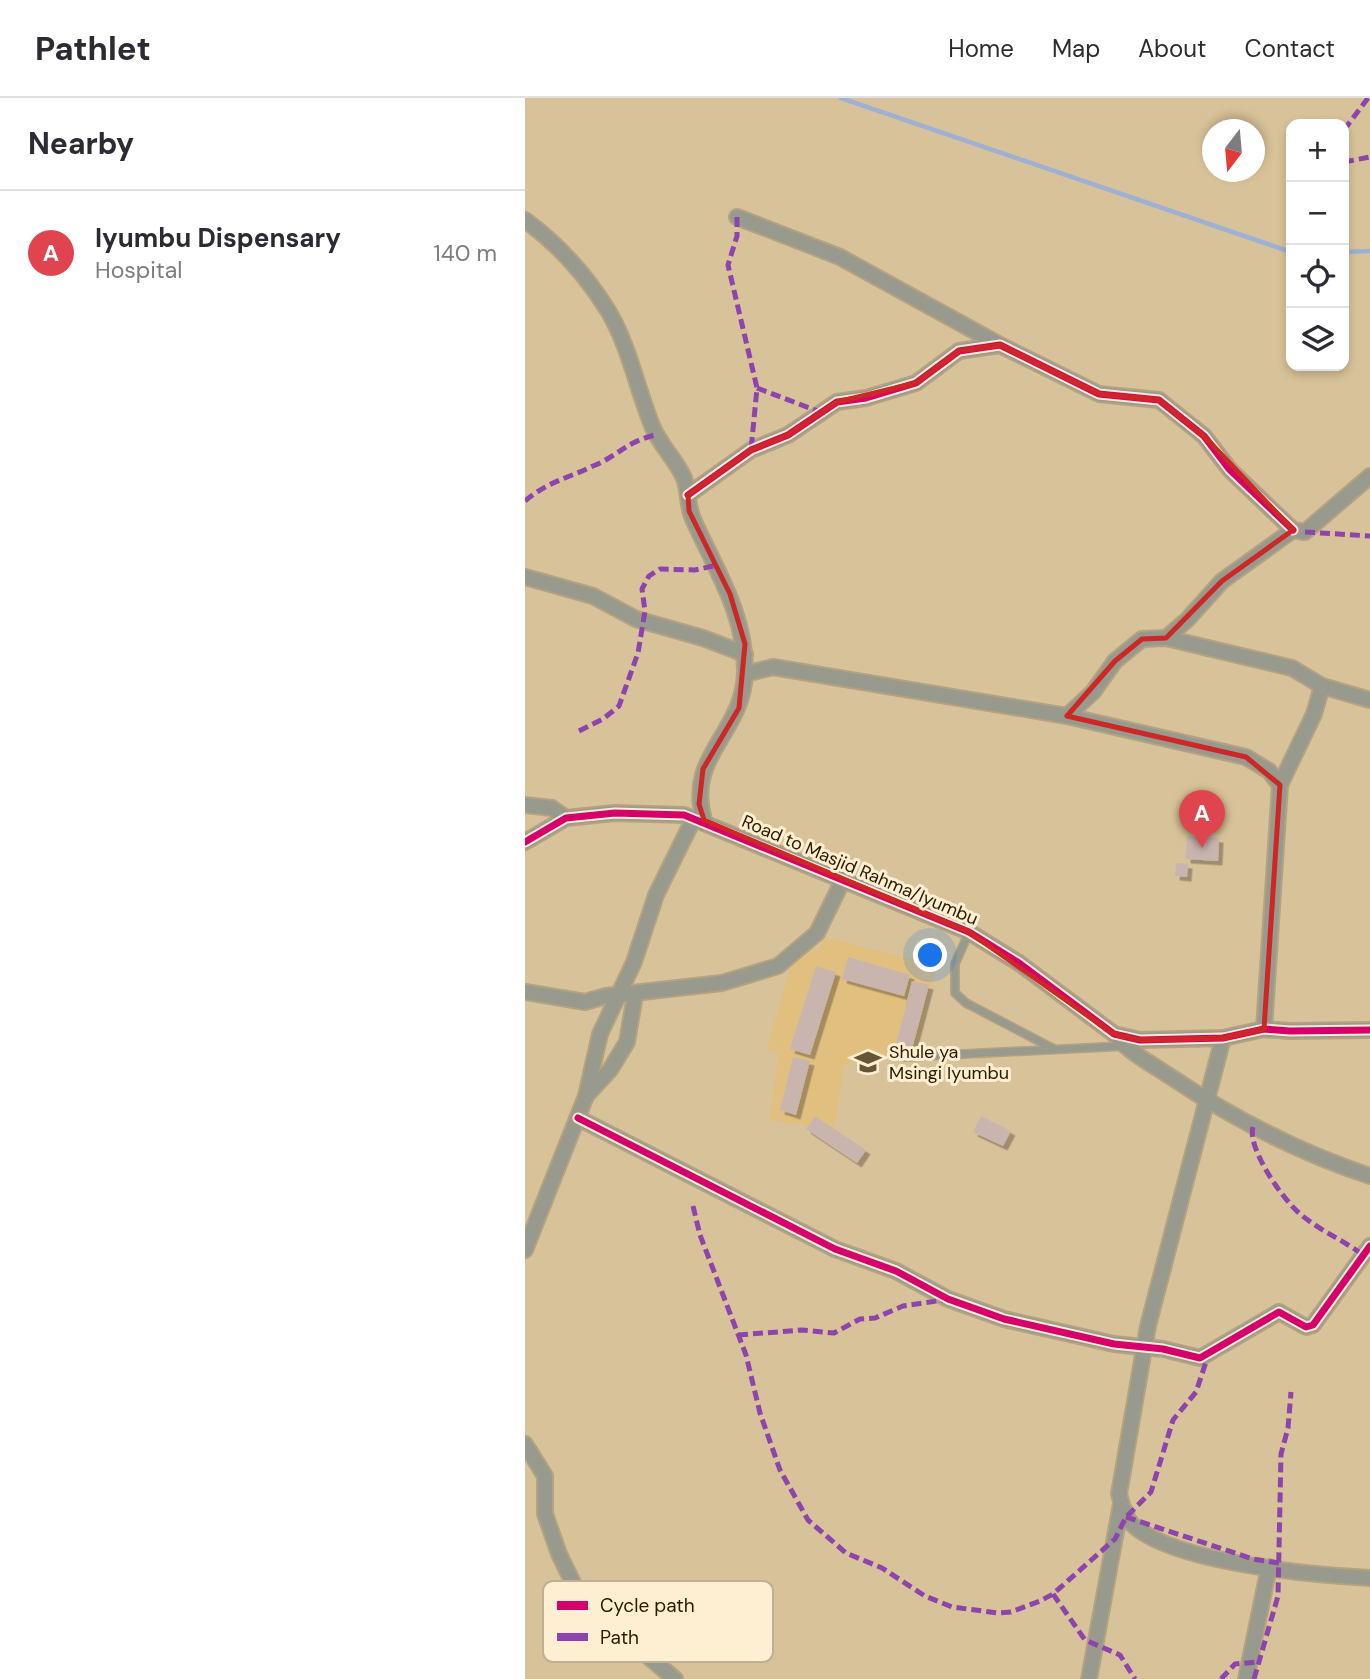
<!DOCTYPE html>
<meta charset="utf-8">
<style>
:root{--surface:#fff;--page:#f7f7f7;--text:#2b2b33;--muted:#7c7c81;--line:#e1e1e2;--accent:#665536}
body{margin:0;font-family:"DM Sans",sans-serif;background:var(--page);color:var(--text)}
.controls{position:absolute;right:21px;top:21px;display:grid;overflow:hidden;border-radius:14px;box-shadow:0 4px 10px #0003}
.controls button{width:63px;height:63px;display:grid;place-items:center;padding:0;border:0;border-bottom:2px solid var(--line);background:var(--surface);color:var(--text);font:35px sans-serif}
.compass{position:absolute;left:677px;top:21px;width:63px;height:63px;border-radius:50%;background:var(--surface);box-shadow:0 4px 10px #0003;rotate:196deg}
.you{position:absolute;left:406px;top:858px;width:24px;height:24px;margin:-18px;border:5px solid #fff;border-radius:50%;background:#1a73e8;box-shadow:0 0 0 10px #1a73e833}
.badge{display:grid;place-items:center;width:46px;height:46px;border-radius:50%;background:var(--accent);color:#fff;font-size:23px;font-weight:700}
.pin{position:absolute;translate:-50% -58px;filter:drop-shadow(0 2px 4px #0008)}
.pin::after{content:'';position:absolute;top:37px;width:24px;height:21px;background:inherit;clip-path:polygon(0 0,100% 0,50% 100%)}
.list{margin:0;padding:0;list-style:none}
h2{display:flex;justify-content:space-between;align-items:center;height:91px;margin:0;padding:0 28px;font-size:30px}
h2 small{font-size:23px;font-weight:400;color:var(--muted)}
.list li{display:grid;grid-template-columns:46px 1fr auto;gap:21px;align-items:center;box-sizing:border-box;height:126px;padding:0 28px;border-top:2px solid var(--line)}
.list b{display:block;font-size:26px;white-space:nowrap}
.list p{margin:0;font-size:23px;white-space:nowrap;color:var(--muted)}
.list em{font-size:23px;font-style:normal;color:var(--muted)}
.icon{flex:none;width:38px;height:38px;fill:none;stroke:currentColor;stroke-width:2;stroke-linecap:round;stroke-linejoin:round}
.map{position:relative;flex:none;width:845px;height:1581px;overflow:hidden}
header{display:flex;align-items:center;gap:42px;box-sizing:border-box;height:98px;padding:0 35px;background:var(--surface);border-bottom:2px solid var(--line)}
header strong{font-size:33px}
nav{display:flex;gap:38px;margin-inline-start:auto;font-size:24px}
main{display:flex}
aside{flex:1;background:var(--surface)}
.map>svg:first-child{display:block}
.built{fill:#e1bf7f}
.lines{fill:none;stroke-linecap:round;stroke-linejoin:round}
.stream{stroke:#9eb0d3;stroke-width:4.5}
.building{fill:#c9b5ae;filter:url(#shadow)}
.service-casing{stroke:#b4a282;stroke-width:10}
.minor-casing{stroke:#b4a282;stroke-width:18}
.service{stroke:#979a8c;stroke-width:7}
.minor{stroke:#979a8c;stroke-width:14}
.quiet{stroke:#8e44ad;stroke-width:5;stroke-dasharray:10 5;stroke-linecap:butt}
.cycleway-casing{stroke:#ffefd2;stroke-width:11}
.cycleway{stroke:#d6006c;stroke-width:7}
.marked{fill:none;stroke:#cd2726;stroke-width:5;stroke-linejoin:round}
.labels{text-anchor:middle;stroke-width:6;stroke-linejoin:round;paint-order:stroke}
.street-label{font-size:18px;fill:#291a00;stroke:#ffefd2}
.poi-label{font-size:18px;fill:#291a00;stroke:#ffefd2;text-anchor:start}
.key{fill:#ffefd2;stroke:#bfaf93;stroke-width:2}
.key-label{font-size:19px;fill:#291a00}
</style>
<header>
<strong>Pathlet</strong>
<nav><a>Home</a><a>Map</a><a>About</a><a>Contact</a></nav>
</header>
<main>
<aside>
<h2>Nearby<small></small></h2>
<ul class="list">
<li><span class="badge" style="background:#e0444e">A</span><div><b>Iyumbu Dispensary</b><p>Hospital</p></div><em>140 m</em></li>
</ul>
</aside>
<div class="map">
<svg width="845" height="1581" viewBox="0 0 845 1581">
<defs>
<filter id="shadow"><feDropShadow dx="4.5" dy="4.5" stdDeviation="0" flood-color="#0004"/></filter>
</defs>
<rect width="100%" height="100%" fill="#d8c299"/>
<!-- built -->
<polygon class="built" points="298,839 412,867 389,953 319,966 309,1032 244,1022 254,956 242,951 272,846 294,853"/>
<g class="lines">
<!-- stream -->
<g class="stream">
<polyline points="316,0 766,154"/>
<polyline points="819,154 845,153"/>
</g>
</g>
<!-- building -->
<g class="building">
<polygon points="662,738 694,740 693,763 661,761"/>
<polygon points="651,765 663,766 662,779 650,778"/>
<polygon points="323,859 385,877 379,898 317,881"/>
<polygon points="291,868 311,874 285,957 265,951"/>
<polygon points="387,883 404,887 387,951 371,947"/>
<polygon points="268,959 285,963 271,1017 255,1012"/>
<polygon points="290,1018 341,1052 332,1065 281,1031"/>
<polygon points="456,1018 486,1033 478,1048 448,1034"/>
</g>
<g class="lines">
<!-- service casing -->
<g class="service-casing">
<g id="service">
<polyline points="444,834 430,866 430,895 441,905 529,951"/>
<polyline points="380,959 600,948"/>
</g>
</g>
<!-- minor casing -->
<g class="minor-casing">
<g id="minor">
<polyline points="212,119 315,159 475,247"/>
<path d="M0 122C33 146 60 176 82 211 103 244 113 294 128 330 136 348 151 362 159 380 164 393 162 408 168 421 191 473 221 516 220 575 218 636 160 658 179 722"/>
<polyline points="163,397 226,352 263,337 312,304 341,300 391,285 434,253 475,247 574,296 634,302 679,338 705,372 768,432"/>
<polyline points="0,479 68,498 111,521 178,540 220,556"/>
<polyline points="641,540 662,522 697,483 768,432 780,434 845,378"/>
<polyline points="220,576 248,569 542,618 721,659 744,673 755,687"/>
<polyline points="542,618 568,594 590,563 617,541 641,540 767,570 797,588 845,602"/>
<polyline points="0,707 27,710 41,720"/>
<polyline points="0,744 41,720 90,715 159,717 444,834 494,865 589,936 615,942 698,940 739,931 765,933 845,932"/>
<polyline points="0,894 60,904 81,898 197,885 253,868 292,835 319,780"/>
<polyline points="739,931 755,687 789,616 797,588"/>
<path d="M591 938C605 955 625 965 643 977 707 1020 772 1054 845 1078"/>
<path d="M698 940 623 1228 594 1396C597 1406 599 1418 607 1426 647 1465 788 1477 845 1480"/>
<polyline points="61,998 75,936 109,864 131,797 169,720"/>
<polyline points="53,1020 310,1151 371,1173 423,1201 479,1221 589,1246 638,1251 675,1260 754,1214 781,1229 788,1227 845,1148"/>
<polyline points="0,1152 61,998 85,972 102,944 110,897"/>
<polyline points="0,1346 20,1378 20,1416 34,1456 51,1491 74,1517 150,1581"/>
<polyline points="564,1581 596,1406"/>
<polyline points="721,1581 744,1469"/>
</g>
</g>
<!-- service -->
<use href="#service" class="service"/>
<!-- minor -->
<use href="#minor" class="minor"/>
<!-- quiet -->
<g class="quiet">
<polyline points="819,32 843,0"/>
<polyline points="819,64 845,59"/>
<polyline points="212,119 212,138 203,167 232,290 226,352"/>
<polyline points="232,290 295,314"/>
<path d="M0 403C24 383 41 381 68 368 93 358 102 343 131 337"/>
<polyline points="780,434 845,438"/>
<polyline points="54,633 78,621 94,608 113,555 120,513 117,491 124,478 135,471 170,472 193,467"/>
<path d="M728 1029C722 1050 757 1100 773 1114 794 1133 821 1143 842 1160"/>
<polyline points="168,1108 175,1137 221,1257 235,1315 255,1372 283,1422 321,1455 357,1470 400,1498 427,1509 473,1515 486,1514 515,1503 528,1496 590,1441 601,1419 626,1394 648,1322 671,1294 683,1258"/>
<polyline points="213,1237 277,1232 309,1235 335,1221 350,1220 378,1208 419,1202"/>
<polyline points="601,1419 728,1461 754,1465"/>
<polyline points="528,1496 560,1542 595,1557 610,1581"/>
<polyline points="696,1581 710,1566 732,1564"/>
<polyline points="729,1581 753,1498 756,1356 763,1330 766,1294"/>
</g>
<!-- cycleway casing -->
<g class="cycleway-casing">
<g id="cycleway">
<polyline points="163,397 226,352 263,337 312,304 341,300 391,285 434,253 475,247 574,296 634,302 679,338 705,372 768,432"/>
<polyline points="0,744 41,720 90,715 159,717 444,834 494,865 589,936 615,942 698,940 739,931 765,933 845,932"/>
<polyline points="53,1020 310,1151 371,1173 423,1201 479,1221 589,1246 638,1251 675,1260 754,1214 781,1229 788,1227 845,1148"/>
</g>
</g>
<!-- cycleway -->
<use href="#cycleway" class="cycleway"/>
</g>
<!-- marked area -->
<path class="marked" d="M475 247 574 296 634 302 679 338 768 432 697 483 641 540 617 541 590 563 542 618 721 659 755 687 739 931 698 940 615 942 589 936 444 834 179 722 174 706 178 671 214 610 220 546 205 496 164 413 163 397 226 352 263 337 312 304 391 285 434 253Z"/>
<!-- icons -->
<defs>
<g id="school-bare" transform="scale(2.1)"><path d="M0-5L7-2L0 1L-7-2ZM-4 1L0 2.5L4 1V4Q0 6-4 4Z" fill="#665536" stroke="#ffefd2" stroke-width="2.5" paint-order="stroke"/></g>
</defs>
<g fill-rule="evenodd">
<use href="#school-bare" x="343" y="964"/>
</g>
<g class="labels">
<!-- street labels -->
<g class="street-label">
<text transform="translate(335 772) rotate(23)" y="6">Road to Masjid Rahma/Iyumbu</text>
</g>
<!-- poi labels -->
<g class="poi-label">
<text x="364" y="960">Shule ya<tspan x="364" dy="21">Msingi Iyumbu</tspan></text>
</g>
</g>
<!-- legend -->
<rect x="18" y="1483" width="230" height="81" rx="10" class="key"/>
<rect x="32" y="1503" width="31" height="9" fill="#d6006c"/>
<rect x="32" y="1535" width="31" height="8" fill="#8e44ad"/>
<g class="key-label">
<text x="75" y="1514">Cycle path</text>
<text x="75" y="1546">Path</text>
</g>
</svg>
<div class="controls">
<button>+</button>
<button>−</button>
<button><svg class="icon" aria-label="locate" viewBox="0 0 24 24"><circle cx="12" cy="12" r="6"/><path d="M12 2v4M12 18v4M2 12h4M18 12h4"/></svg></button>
<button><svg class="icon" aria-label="layers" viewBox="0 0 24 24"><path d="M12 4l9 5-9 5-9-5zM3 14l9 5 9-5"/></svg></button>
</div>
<svg class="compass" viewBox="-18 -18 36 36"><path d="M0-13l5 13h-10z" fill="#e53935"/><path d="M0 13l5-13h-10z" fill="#7c7c81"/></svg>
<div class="you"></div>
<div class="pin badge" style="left:677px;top:750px;background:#e0444e">A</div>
</div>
</main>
